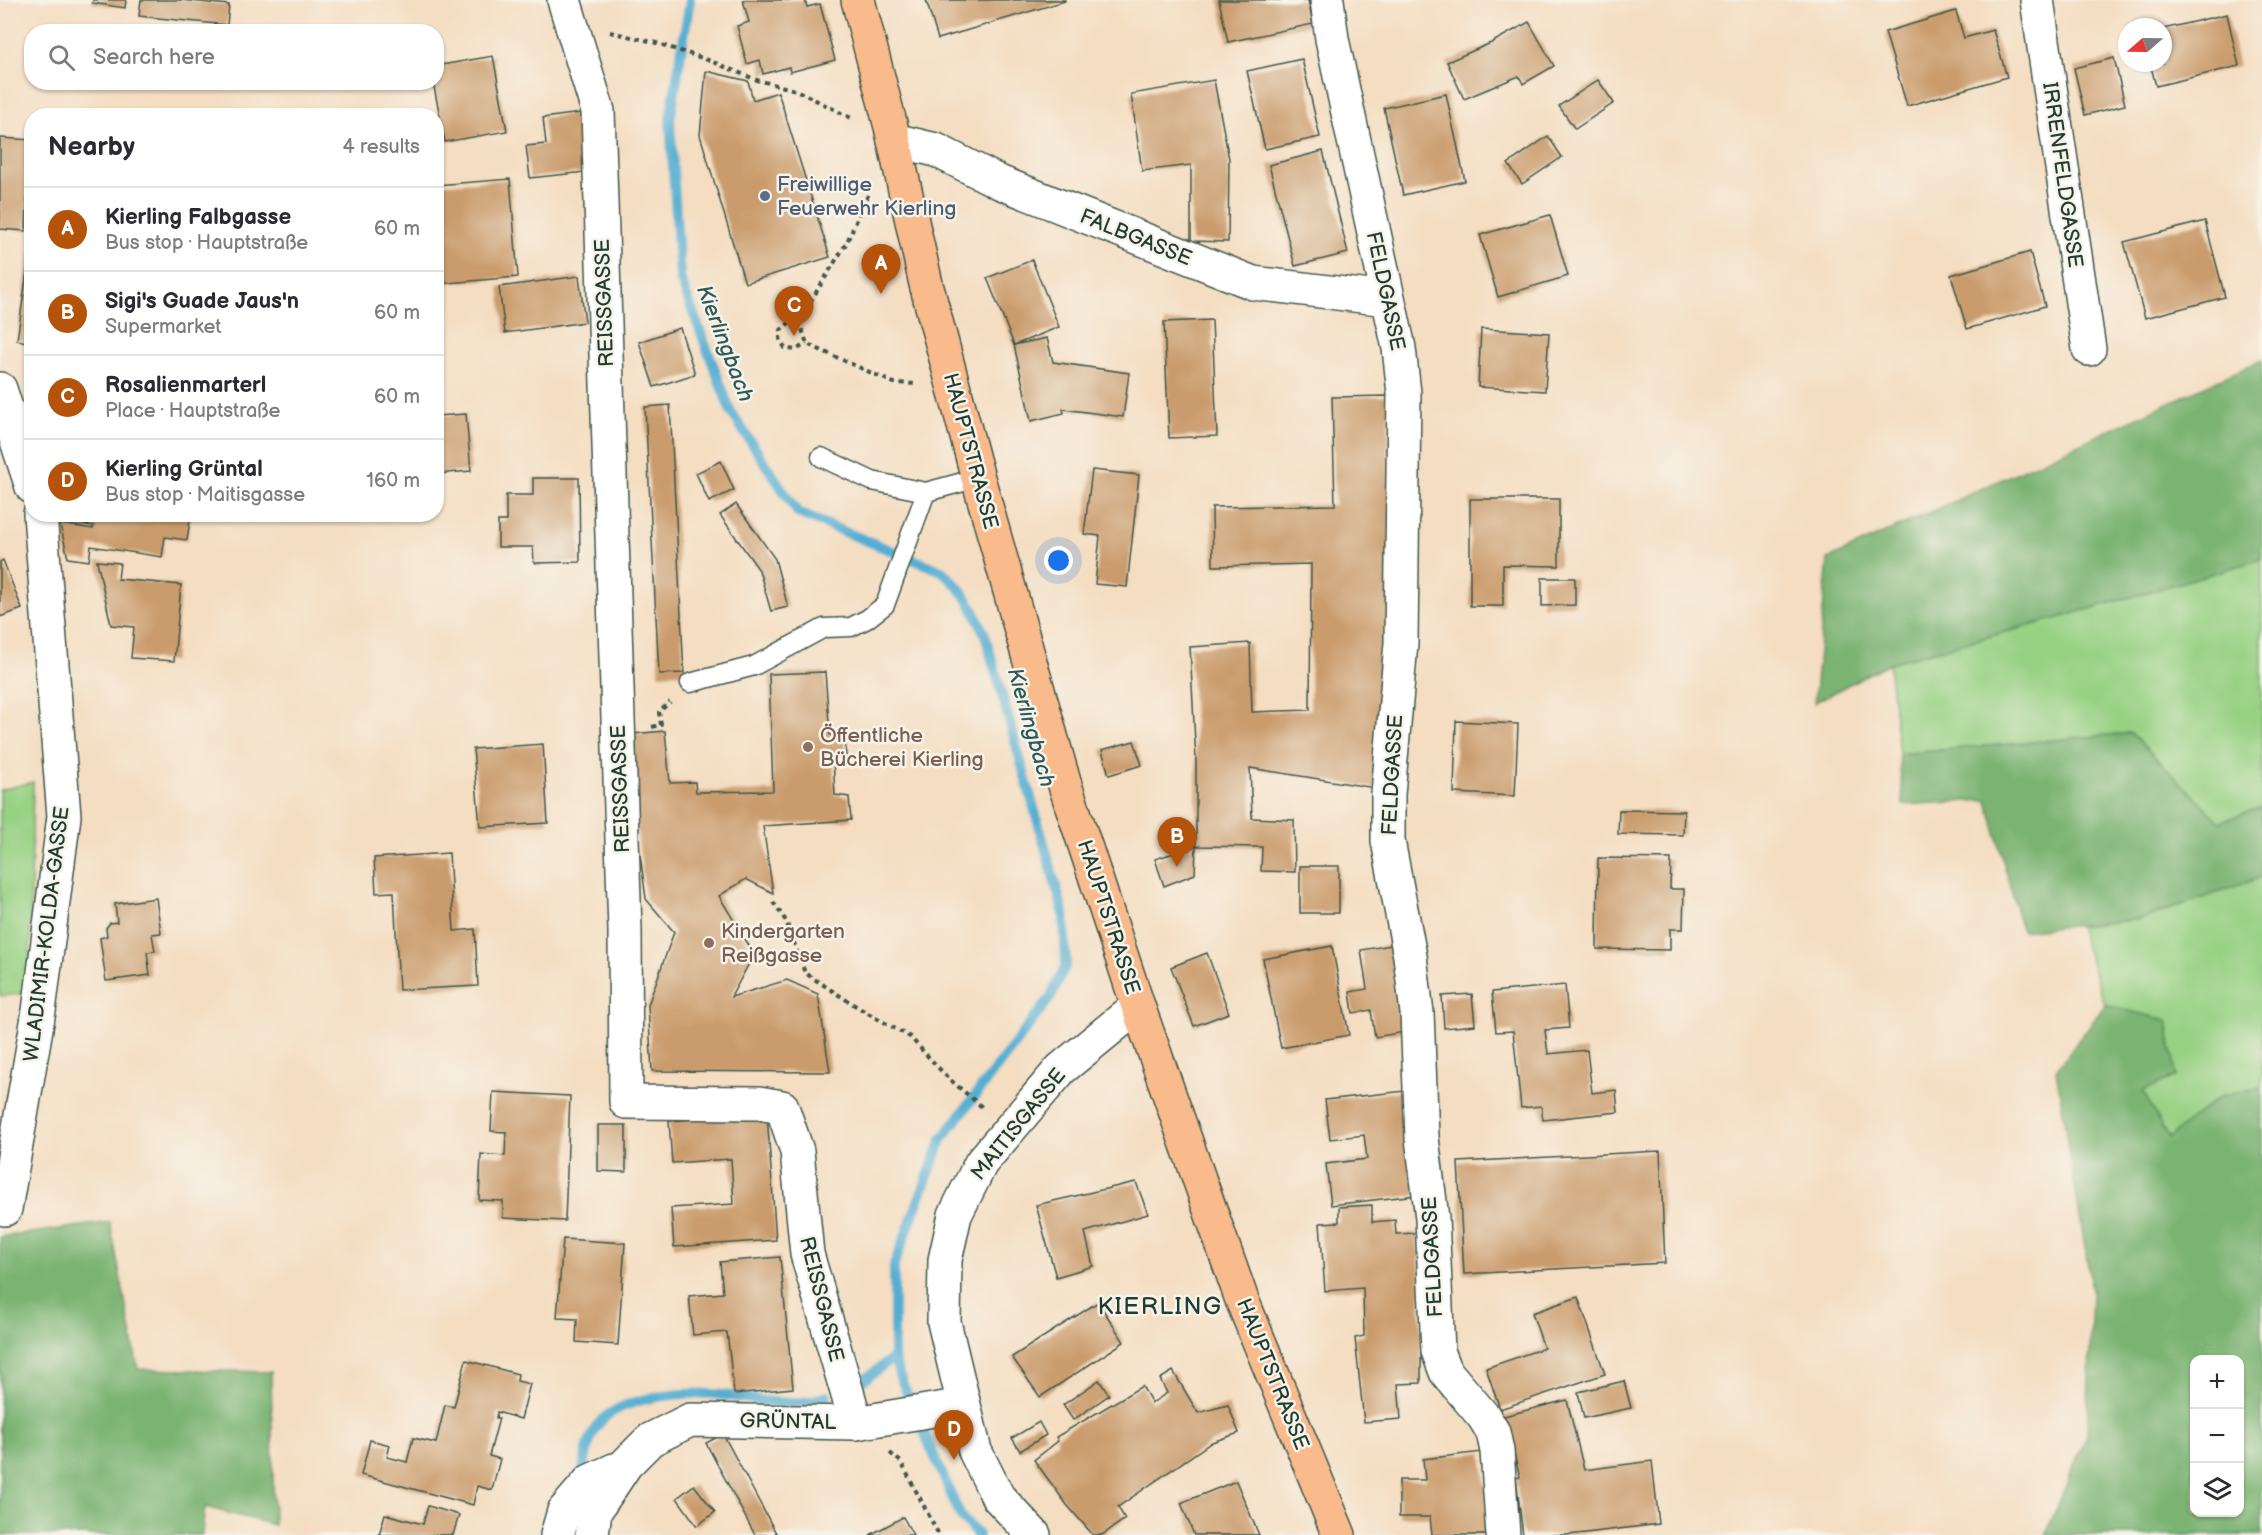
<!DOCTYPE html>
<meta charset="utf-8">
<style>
:root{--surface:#fff;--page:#f7f7f7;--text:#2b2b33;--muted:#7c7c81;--line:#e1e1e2;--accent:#b45309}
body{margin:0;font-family:"Balsamiq Sans",sans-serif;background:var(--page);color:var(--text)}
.controls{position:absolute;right:18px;bottom:18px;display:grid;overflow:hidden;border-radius:12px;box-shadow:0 2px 4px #0004}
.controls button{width:54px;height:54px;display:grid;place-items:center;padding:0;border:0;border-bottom:2px solid var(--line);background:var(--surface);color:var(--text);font:30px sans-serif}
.compass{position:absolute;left:2118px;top:18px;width:54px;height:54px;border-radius:50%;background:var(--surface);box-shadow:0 2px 4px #0004;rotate:250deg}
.you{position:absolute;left:1059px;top:561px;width:21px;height:21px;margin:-15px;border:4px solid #fff;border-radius:50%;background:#1a73e8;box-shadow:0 0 0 9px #1a73e833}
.badge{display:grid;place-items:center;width:39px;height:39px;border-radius:50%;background:var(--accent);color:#fff;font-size:20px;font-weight:700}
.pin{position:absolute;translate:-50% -50px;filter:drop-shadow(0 2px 3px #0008)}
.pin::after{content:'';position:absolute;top:32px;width:21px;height:18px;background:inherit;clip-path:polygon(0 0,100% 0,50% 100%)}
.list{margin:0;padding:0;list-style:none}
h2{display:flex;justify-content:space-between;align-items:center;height:78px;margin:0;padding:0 24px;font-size:26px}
h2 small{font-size:20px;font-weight:400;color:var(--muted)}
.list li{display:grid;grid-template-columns:39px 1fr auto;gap:18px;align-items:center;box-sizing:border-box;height:84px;padding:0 24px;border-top:2px solid var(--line)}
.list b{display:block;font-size:22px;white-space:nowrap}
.list p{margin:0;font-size:20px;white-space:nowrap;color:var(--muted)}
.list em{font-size:20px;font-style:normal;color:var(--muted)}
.icon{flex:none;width:33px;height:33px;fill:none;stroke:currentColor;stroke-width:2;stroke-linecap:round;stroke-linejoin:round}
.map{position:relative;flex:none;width:2262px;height:1535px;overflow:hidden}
.search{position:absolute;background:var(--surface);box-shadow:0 2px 4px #0004;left:24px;top:24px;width:420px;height:66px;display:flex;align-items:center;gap:15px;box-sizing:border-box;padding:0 21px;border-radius:24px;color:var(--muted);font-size:22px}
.panel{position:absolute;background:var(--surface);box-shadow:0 2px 4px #0004;left:24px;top:108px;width:420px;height:414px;border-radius:24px}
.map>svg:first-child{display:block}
.green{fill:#98d184;stroke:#5c875c;stroke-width:1.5}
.forest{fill:#7ab372;stroke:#4c7853;stroke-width:1.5;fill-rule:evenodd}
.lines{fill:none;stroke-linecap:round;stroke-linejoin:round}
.stream{stroke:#55aed2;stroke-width:10}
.building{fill:#ca9c6d}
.lane-casing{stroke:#3f5549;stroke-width:21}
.street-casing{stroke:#3f5549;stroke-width:36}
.primary-casing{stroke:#3f5549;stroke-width:36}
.path{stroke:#3f5549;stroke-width:4;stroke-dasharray:4.5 4.5;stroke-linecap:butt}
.lane{stroke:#fff;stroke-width:18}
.street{stroke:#fff;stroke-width:33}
.primary{stroke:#fabb8c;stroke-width:33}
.service-dot{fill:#5c6f8a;stroke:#f7f3e8;stroke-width:2}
.education-dot{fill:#8d6e63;stroke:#f7f3e8;stroke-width:2}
.labels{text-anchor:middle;stroke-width:5;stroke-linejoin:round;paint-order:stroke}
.street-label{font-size:21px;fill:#1f3d34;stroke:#f7f3e8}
.service-label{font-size:21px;fill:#4e5e75;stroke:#f7f3e8;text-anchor:start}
.education-label{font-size:21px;fill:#785e54;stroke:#f7f3e8;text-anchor:start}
.water-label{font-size:22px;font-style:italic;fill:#2c595c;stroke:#f7f3e8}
.quarter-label{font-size:24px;letter-spacing:1.5px;fill:#1f3d34;stroke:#f7f3e8}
</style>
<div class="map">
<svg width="2262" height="1535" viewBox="0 0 2262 1535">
<rect width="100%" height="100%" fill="#f7f3e8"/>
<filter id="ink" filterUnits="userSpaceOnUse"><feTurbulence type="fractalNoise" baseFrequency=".0167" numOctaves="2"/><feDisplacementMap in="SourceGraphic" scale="12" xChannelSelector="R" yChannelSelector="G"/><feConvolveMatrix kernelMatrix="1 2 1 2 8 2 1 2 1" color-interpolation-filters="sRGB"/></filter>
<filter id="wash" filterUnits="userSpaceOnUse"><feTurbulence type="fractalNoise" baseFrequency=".008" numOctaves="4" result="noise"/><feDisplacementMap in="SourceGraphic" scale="24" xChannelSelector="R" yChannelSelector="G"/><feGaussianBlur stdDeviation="1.35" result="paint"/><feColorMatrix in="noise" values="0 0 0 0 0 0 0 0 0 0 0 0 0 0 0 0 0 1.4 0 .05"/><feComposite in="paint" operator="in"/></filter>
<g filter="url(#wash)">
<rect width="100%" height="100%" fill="#f4ddc1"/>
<!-- green -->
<g class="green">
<polygon points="2262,559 2262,807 2220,822 2131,733 1899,754 1889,663 2058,618"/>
<polygon points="33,782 29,993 0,996 0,790"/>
<polygon points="2262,877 2262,1087 2220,1096 2168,1139 2143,1091 2167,1021 2105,1005 2079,926 2142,919"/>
</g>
<!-- forest -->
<g class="forest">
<polygon points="2262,360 2262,559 2058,618 1889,663 1814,703 1828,559"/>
<polygon points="2131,733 2220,822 2262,807 2262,877 2142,919 2022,931 1987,800 1903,805 1899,754"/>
<path d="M2105 1005 2167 1020 2176 1076 2143 1091 2168 1138 2220 1096 2262 1087V1535H2046L2087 1433 2092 1291 2056 1070ZM2194 1360H2240V1512H2194Z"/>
<polygon points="110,1222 138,1369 271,1372 274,1525 205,1507 202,1535 0,1535 0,1237"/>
</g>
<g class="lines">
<!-- stream -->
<g class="stream">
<path d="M690 0 670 120 680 278 731 412 798 513 942 571C966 592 972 605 985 635L1064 914 1066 965 1050 998 942 1139 894 1265V1357L899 1375 961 1517 978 1535"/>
<polyline points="864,1380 894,1357"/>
<path d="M582 1478C585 1459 588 1433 603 1419 629 1395 689 1391 723 1395 758 1399 792 1410 827 1396"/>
</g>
</g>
<g id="blocks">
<!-- building -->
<g class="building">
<polygon points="93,0 126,0 125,8 92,3"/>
<polygon points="141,0 181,0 229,5 227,25 139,16"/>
<polygon points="743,0 805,0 807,7 820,4 835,60 790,72 789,67 763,74 760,60 747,64 737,26 749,22"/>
<polygon points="926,0 1065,0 1065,1 938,39"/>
<polygon points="1219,0 1308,0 1313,24 1228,42"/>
<polygon points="1956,11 1964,38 1993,30 2007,77 1907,106 1885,32"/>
<polygon points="2227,14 2239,66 2156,86 2150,63 2163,63 2163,29"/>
<polygon points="1529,22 1554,66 1523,84 1519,76 1464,99 1447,62 1491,43"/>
<polygon points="493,56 507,131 445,142 433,82 436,82 436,66"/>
<polygon points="2114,58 2125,105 2085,115 2074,68"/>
<polygon points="1302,59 1320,137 1265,149 1247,71"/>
<polygon points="706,71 748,81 753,100 778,92 830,257 745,283 700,135"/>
<polygon points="1214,80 1229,159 1228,242 1191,241 1191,165 1142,171 1131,94"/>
<polygon points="1598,80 1614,103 1575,129 1559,106"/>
<polygon points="1446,94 1465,181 1403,195 1384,108"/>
<polygon points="588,112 595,171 530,178 526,146 546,144 543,118"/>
<polygon points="1548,136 1562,157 1522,184 1508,164"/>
<polygon points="0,138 32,140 32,200 27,200 26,231 0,229"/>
<polygon points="1323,151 1348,253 1295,266 1269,165"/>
<polygon points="510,179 518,277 436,284 436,185"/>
<polygon points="1550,215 1568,276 1498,297 1480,235"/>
<polygon points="2205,221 2225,297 2145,318 2124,242"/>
<polygon points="30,251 32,251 32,343 17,340"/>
<polygon points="2030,252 2045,306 1967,329 1951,275"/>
<polygon points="1032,260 1059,327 1014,345 987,278"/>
<polygon points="579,276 585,322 505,333 499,287"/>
<polygon points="1212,320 1217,436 1169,438 1164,322"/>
<polygon points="680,328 695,374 654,387 639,342"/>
<polygon points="1481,329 1549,333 1545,391 1478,387"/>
<polygon points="1047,338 1053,362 1129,373 1123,417 1063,409 1064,413 1031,421 1014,345"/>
<polygon points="1388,396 1392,651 1375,788 1250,768 1252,818 1294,820 1295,872 1261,871 1262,847 1196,846 1196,761 1190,647 1250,643 1252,712 1310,710 1311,564 1213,566 1212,507 1335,505 1332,397"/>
<polygon points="670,405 684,673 659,674 645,407"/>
<polygon points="466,414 471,471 436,474 436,416"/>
<polygon points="721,461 734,490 709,502 696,473"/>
<polygon points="1092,470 1139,475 1127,587 1095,584 1100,536 1084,534"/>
<polygon points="533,478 579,478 580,562 534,563 533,547 498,547 498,521 506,521 506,495 533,495"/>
<polygon points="1470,499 1559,499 1559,566 1503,565 1503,606 1470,606"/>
<polygon points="736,504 775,559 788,607 771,611 759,570 720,515"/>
<polygon points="72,514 191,514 187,540 165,537 162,557 91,546 89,561 68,558 60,524 93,529 94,526 70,523"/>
<polygon points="3,560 22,609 0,617 0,562"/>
<polygon points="97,561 120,563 118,579 181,585 174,661 131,658 134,627 111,625"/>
<polygon points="1542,578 1575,578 1575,605 1542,606"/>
<polygon points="825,672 830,735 845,735 846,759 833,759 835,795 849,797 851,820 763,826 773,893 746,879 719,896 754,954 731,997 787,980 818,994 830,1072 652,1071 648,1005 674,932 646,899 637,831 632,734 665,731 670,783 695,782 696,792 773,791 769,674"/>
<polygon points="1456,721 1518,724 1515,796 1454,793"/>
<polygon points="1134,741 1142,765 1109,775 1102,750"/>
<polygon points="543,744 548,823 480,827 473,749"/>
<polygon points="1619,810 1684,811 1683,835 1618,834"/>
<polygon points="1196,846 1195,874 1164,886 1155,859"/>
<polygon points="449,853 454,931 475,929 478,986 399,990 394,892 376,893 374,858"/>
<polygon points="1598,858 1671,859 1670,889 1684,889 1683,929 1670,929 1670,950 1597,949"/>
<rect x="1300" y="866" width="39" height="47"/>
<polygon points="156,898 161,933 152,934 155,951 147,952 150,975 106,981 100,938 107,936 106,928 110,923 117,922 115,904"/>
<polygon points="1397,944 1411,1031 1375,1037 1371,1010 1353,1013 1350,992 1367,989 1361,950"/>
<polygon points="1332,946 1349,1035 1281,1048 1263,959"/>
<polygon points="1207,953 1229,1013 1194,1026 1171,967"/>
<polygon points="1565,985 1569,1028 1545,1030 1548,1054 1587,1050 1592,1093 1616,1090 1618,1112 1543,1120 1541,1106 1521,1108 1513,1031 1496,1032 1492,992"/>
<polygon points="1472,994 1475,1025 1444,1028 1442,996"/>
<polygon points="1405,1091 1416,1195 1331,1205 1326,1164 1367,1159 1364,1135 1330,1139 1325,1100"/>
<polygon points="493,1092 570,1096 565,1221 503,1218 503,1201 479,1200 481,1154 505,1156 506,1132 491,1131"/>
<polygon points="767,1114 776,1240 674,1247 671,1208 734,1204 731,1159 672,1163 669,1121"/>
<polygon points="598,1125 626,1125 626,1172 598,1171"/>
<polygon points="1660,1151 1665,1263 1464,1274 1458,1162"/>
<polygon points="1136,1182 1148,1214 1085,1232 1093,1266 1056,1277 1036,1205"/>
<polygon points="1372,1205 1372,1222 1395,1220 1396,1234 1417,1233 1421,1280 1421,1383 1398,1384 1401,1419 1364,1422 1355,1338 1364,1336 1363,1288 1325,1291 1320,1223 1339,1222 1339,1207"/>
<polygon points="563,1239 625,1243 618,1345 576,1342 577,1319 557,1318"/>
<polygon points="780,1257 793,1388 734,1394 727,1332 693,1335 689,1296 723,1293 720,1262"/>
<polygon points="1578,1297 1605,1374 1500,1409 1486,1368 1544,1348 1532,1313"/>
<polygon points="1098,1302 1124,1342 1040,1397 1012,1357"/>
<polygon points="466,1360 518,1374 517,1381 530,1384 521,1419 497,1412 496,1418 499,1418 489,1456 500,1459 492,1490 477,1486 473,1505 361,1475 370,1440 390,1445 387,1457 407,1462 413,1438 436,1443 445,1405 454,1407"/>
<polygon points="1173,1371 1198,1413 1228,1405 1239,1433 1212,1442 1118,1507 1125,1519 1102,1535 1093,1535 1067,1505 1034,1460 1058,1441 1056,1437 1142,1386 1152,1403 1167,1393 1160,1379"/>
<polygon points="1099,1380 1109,1395 1073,1420 1063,1405"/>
<polygon points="1624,1381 1631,1408 1584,1418 1578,1392"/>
<polygon points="1567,1400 1584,1470 1652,1461 1659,1524 1569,1535 1523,1535 1516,1478 1520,1477 1504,1416"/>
<polygon points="1039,1422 1046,1435 1020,1451 1012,1438"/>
<polygon points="723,1434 777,1535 755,1535 706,1443"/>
<polygon points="1482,1452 1491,1535 1432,1535 1430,1517 1399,1517 1399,1480 1425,1480 1423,1459"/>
<polygon points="1236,1481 1259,1535 1194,1535 1181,1503"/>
<polygon points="694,1485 715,1512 697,1526 677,1498"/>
<polygon points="428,1506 459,1515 453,1535 379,1535 385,1514 423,1524"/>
<polygon points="903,1517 913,1535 870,1535"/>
</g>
</g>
</g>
<g filter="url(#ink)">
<use href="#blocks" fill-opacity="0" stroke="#3f5549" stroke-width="1.5"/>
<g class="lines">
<!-- lane casing -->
<g class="lane-casing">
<g id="lane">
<polyline points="821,457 872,481 926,492"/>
<polyline points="690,683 754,666 824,628 851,627 867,619 885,605 926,492 978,478"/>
</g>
</g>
<!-- street casing -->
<g class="street-casing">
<g id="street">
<polyline points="564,0 598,111 625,930 626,1102 759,1103 782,1107 797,1151 807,1254 856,1423"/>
<polyline points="1327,0 1332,39 1399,348 1404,393 1401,643 1388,794 1388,841 1410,956 1417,1013 1422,1138 1432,1218 1438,1351 1446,1372 1484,1417 1493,1432 1497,1451 1503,1535"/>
<polyline points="2037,0 2089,349"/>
<polyline points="894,140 936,150 999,182 1253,283 1387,299"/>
<polyline points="0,389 32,487"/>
<polyline points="5,1209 39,1011 64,816 40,514"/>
<polyline points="557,1535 564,1511 590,1481 614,1470"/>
<polyline points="592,1535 595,1511 626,1464 650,1440 690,1420 856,1423 963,1405"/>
<polyline points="1034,1535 998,1497 975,1451 944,1322 945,1260 955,1215 981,1163 1061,1069 1138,1006"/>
</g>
</g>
<!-- primary casing -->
<g class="primary-casing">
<polyline id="primary" points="858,0 891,127 926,284 978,478 1064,782 1138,1006 1242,1300 1339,1535"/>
</g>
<!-- path -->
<g class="path">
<polyline points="610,32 653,42 708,60 757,80 796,90 853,119"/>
<polyline points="868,195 846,244 799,320 807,344 894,383 917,384"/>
<polyline points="799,320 788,324 781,330 780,339 785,348 795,350 807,344"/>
<polyline points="652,727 661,725 659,712 670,702"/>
<polyline points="773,902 786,921 805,973 859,1008 910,1037 947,1077 982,1107"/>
<polyline points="890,1453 901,1462 939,1535"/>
</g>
<!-- lane -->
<use href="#lane" class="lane"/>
<!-- street -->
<use href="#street" class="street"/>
<!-- primary -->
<use href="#primary" class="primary"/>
</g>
</g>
<!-- markers -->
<circle class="service-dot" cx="765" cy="196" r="6"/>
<g class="education-dot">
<circle cx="808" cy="747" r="6"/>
<circle cx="709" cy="943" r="6"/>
</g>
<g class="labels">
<!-- street labels -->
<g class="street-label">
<text transform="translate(2063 175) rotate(82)" y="7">IRRENFELDGASSE</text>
<text transform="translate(1136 237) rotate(22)" y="7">FALBGASSE</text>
<text transform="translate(1386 291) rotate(78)" y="7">FELDGASSE</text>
<text transform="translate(604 303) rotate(-92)" y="7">REISSGASSE</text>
<text transform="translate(971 451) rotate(75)" y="7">HAUPTSTRASSE</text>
<text transform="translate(1392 775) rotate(-87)" y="7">FELDGASSE</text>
<text transform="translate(620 789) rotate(-92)" y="7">REISSGASSE</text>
<text transform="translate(1109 917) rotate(72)" y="7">HAUPTSTRASSE</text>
<text transform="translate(46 934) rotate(-83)" y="7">WLADIMIR-KOLDA-GASSE</text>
<text transform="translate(1018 1124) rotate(-51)" y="7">MAITISGASSE</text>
<text transform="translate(1432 1257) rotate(-93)" y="7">FELDGASSE</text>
<text transform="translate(822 1299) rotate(76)" y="7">REISSGASSE</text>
<text transform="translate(1273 1374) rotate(68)" y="7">HAUPTSTRASSE</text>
<text transform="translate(788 1421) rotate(1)" y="7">GRÜNTAL</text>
</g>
<!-- service labels -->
<g class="service-label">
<text x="777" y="191">Freiwillige<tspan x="777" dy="24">Feuerwehr Kierling</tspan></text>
</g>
<!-- education labels -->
<g class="education-label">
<text x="820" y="742">Öffentliche<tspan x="820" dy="24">Bücherei Kierling</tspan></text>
<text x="721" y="938">Kindergarten<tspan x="721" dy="24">Reißgasse</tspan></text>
</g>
<!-- water labels -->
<g class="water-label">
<text transform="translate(726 343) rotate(69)" y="8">Kierlingbach</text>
<text transform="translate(1032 727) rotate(74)" y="8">Kierlingbach</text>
</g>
<!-- quarter labels -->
<g class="quarter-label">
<text x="1160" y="1314">KIERLING</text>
</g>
</g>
</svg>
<div class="controls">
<button>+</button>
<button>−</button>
<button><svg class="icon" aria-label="layers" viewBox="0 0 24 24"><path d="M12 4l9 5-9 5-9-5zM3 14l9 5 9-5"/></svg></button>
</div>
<svg class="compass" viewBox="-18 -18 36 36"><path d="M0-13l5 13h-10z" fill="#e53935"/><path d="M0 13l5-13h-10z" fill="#7c7c81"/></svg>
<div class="you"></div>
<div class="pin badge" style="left:881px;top:294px">A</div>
<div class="pin badge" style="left:1177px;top:867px">B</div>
<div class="pin badge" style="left:794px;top:336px">C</div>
<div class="pin badge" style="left:954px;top:1460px">D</div>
<div class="search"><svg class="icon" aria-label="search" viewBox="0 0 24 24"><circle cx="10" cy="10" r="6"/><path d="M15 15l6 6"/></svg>Search here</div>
<section class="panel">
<h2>Nearby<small>4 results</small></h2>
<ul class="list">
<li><span class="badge">A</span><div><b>Kierling Falbgasse</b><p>Bus stop · Hauptstraße</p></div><em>60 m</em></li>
<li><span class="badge">B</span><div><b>Sigi's Guade Jaus'n</b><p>Supermarket</p></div><em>60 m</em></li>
<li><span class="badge">C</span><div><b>Rosalienmarterl</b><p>Place · Hauptstraße</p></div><em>60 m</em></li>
<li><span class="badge">D</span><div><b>Kierling Grüntal</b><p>Bus stop · Maitisgasse</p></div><em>160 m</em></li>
</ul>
</section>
</div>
